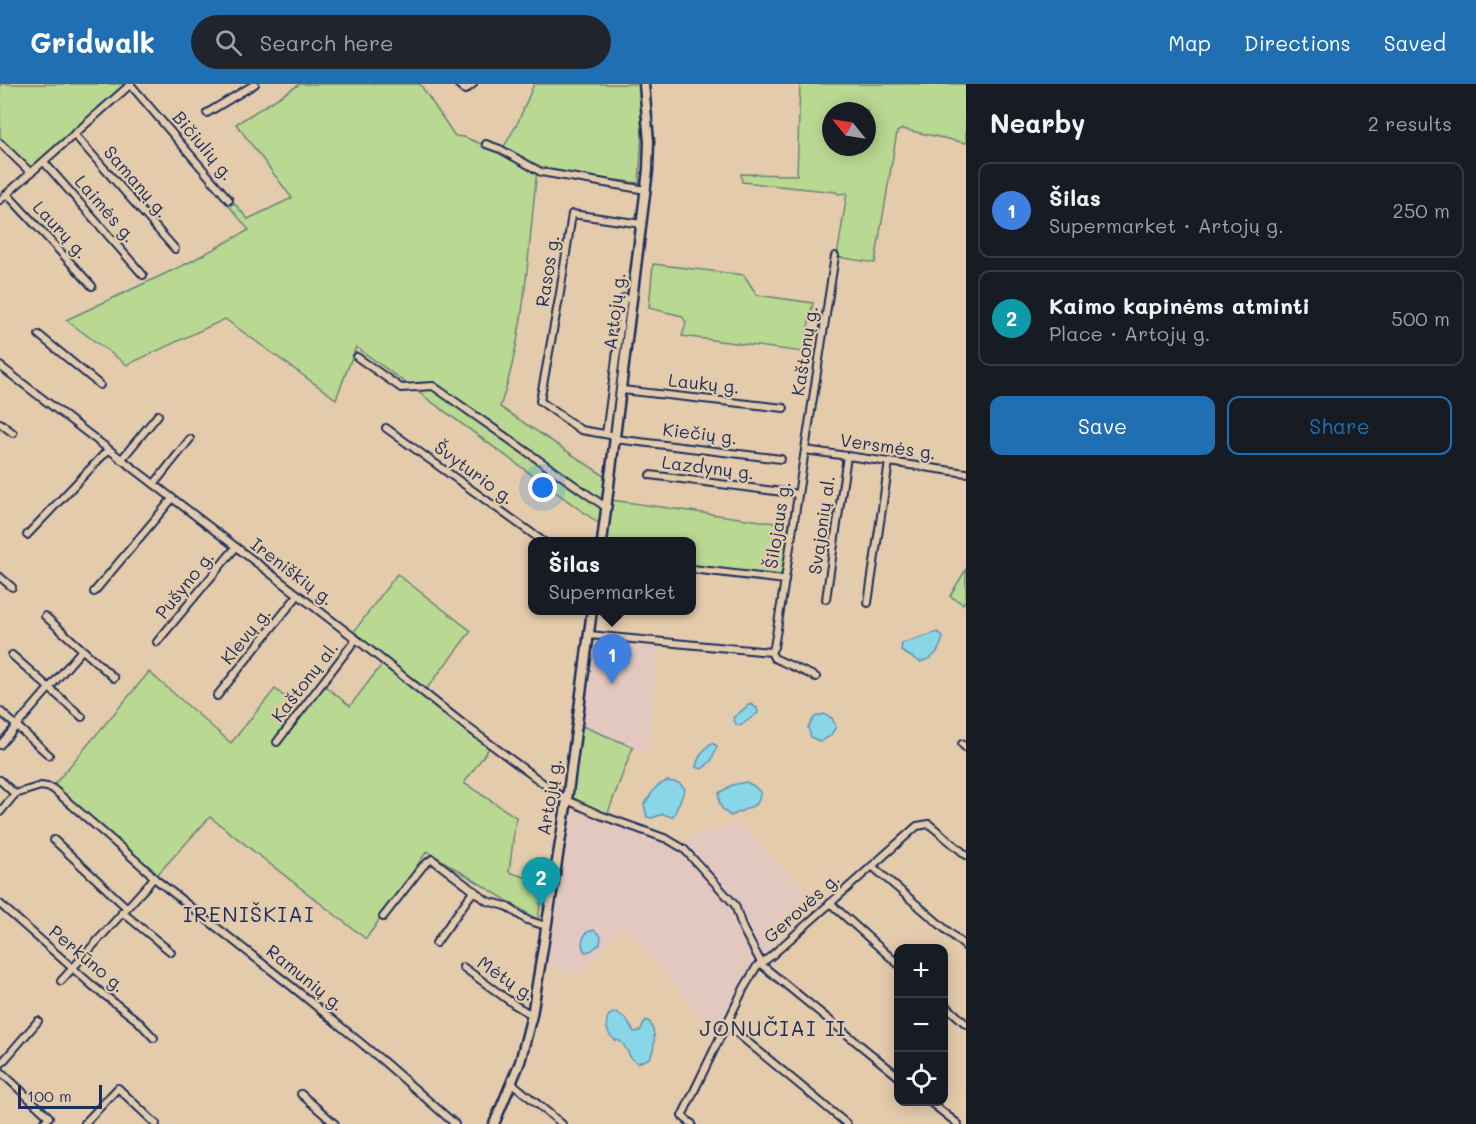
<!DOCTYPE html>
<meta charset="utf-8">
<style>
:root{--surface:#171b24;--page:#20242c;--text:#f1f3f6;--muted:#9ea1a6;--line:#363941;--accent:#1f6fb2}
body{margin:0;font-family:Mali,sans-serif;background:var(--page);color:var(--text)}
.controls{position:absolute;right:18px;bottom:18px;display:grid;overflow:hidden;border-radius:12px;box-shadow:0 3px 15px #0003}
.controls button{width:54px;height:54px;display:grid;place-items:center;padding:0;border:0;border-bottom:2px solid var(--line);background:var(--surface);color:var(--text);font:30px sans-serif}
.compass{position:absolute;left:822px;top:18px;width:54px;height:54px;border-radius:50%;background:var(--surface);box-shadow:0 3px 15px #0003;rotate:300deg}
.scale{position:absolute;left:18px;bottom:15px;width:84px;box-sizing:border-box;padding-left:6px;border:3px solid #1b2f5e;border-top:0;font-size:16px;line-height:21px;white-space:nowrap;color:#1b2f5e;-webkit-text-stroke:4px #e4cbac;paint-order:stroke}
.you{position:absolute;left:543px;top:404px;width:21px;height:21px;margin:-15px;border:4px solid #fff;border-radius:50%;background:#1a73e8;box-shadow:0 0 0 9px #1a73e833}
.badge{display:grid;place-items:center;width:39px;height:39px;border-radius:50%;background:var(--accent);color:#fff;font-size:20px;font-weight:700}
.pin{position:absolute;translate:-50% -50px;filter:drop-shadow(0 2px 3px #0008)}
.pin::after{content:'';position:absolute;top:32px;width:21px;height:18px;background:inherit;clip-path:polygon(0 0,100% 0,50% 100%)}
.popup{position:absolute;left:528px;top:453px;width:168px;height:78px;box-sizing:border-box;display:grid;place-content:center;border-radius:12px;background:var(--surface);filter:drop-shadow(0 2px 4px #0005);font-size:20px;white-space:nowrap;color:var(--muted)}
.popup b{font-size:22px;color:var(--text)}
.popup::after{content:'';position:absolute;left:50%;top:100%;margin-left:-12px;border:12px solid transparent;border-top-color:var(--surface)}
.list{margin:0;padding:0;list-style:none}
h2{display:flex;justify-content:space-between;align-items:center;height:78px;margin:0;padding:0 24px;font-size:26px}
h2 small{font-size:20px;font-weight:400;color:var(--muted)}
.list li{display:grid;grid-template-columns:39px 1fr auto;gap:18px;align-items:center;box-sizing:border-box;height:96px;margin:0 12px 12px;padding:0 12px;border:2px solid var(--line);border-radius:12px}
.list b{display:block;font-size:22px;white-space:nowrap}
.list p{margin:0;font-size:20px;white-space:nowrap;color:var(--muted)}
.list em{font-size:20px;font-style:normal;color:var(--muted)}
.actions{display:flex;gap:12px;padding:18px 24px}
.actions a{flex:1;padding:14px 0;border:2px solid var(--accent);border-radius:12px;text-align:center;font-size:21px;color:var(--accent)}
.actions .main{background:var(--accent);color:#fff}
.icon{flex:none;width:33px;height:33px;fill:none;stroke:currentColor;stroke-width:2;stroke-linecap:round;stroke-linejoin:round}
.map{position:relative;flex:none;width:966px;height:1040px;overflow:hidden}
header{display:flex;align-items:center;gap:36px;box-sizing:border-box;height:84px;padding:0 30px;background:var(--accent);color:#fff}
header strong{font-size:28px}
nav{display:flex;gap:33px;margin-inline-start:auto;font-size:21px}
.search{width:420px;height:54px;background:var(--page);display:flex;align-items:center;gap:15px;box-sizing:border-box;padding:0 21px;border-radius:33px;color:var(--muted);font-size:22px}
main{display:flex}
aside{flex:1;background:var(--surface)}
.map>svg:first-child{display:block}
.built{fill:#e3c8bf}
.green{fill:#b9d891;stroke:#6a8478;stroke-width:1.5;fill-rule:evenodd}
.water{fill:#8ad6e9;stroke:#5e93b1;stroke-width:1.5}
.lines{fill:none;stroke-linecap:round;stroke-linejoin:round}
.minor-casing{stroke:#1b2f5e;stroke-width:10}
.secondary-casing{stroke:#1b2f5e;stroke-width:13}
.minor{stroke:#e4cbac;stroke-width:6}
.secondary{stroke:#e4cbac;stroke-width:8}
.labels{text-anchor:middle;stroke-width:4.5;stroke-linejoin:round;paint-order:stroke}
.street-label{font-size:18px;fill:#1b2f5e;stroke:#e4cbac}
.quarter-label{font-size:21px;letter-spacing:1.5px;fill:#1b2f5e;stroke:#e4cbac}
</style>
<header>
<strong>Gridwalk</strong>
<div class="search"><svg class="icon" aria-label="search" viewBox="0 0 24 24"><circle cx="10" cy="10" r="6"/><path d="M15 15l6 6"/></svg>Search here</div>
<nav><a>Map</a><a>Directions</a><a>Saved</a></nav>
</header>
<main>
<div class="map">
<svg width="966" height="1040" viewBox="0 0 966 1040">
<rect width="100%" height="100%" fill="#e4cbac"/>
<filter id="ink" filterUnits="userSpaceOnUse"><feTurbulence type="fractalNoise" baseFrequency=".0167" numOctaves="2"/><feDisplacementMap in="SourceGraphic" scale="12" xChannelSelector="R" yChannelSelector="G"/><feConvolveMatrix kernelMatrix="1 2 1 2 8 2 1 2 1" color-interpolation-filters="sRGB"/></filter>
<g filter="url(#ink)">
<!-- built -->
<g class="built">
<polygon points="594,554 658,558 648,669 580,641"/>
<polygon points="569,725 679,765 695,751 740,739 780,783 821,818 755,879 717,948 623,843 577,892 543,879"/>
</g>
<!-- green -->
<g class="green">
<polygon points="0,0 126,0 33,83 29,82 0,55"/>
<path d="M300 0H420L455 52 464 53 501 68 518 38 534 0H639L642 50 639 99 537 86C528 165 526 248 500 323L606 393 601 441 356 263 336 315 225 235 127 281 66 236 188 179 249 146 229 122 234 119 248 135 292 114 236 40Z"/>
<path d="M800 0H966V59L902 45 897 48 875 179 837 173 847 109 838 110 836 108 742 98 741 90 797 91ZM831 27H867V63H831Z"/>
<polygon points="653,180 744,191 757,211 813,219 803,268 682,252 686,239 682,232 649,224"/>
<polygon points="611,416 789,441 783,488 778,492 692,481 692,458 606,458"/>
<polygon points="966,485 966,515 963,520 950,512"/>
<polygon points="397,490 471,547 425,607 352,550"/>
<polygon points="383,579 490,663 464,699 516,733 509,788 543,799 538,836 427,767 366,855 210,733 156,792 53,702 149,588 231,659 275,605 304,628 325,602 350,622"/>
<polygon points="580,641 633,663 607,731 571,714"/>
</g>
<!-- water -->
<g class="water">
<path d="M938 548 943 553C939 568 935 574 920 578L901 567 902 559Z"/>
<polygon points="750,620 757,624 758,629 740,642 736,640 733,634"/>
<polygon points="824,630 832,634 836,643 830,652 820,658 811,653 808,643 815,633"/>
<path d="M712 659 717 662 711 677 702 685 696 683C697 675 705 663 712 659Z"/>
<polygon points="667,697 679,699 685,705 674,731 671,733 663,730 652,734 647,733 644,720 657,702"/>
<path d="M746 698 754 702 761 709 757 720 731 732C721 726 718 720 719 709L732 701Z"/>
<path d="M594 846 601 852 600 860 590 867 585 868C580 860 582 855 587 848Z"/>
<path d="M616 928 626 935 634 948 640 947 646 936 650 938C656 952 656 960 650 974L638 979C627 974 629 966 622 959 615 952 620 961 613 954 606 949 605 938 609 931Z"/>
</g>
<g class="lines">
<!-- minor casing -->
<g class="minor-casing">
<g id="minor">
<polyline points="130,0 229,116"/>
<polyline points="458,0 465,6 473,0"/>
<polyline points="207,29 255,0"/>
<polyline points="74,50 175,165"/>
<polyline points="0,59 31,89"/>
<polyline points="486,60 500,65 541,88 646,106"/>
<polyline points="44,78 143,191"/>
<polyline points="7,110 92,202"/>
<polyline points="0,116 131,0"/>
<polyline points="39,251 100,301"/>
<polyline points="357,273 401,304 433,302 607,424"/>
<polyline points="0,282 356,555 462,639 563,714 600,731 667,755 684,765 735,821 743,845 763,882 898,992"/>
<polyline points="622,306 784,324"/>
<polyline points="0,339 13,349"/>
<polyline points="386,344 544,458"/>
<polyline points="606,350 624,214 633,215"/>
<polyline points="616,352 581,346 540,317 560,209 572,130 642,140"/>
<polyline points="615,355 781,375"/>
<polyline points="805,366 966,389"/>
<polyline points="121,376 158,331"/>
<polyline points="650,391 798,410"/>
<polyline points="154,400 190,355"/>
<polyline points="27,451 108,366"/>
<polyline points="692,485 785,496"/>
<polyline points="0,493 12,503"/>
<polyline points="94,508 172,415"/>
<polyline points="826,515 847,372"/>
<polyline points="868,519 889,378"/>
<polyline points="45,532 114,594"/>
<polyline points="589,551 771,568 774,574 816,593"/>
<polyline points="157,558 236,463"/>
<polyline points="771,568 774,563 781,521 835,172"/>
<polyline points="12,571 82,633"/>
<polyline points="217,612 298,511"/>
<polyline points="0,627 49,671"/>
<polyline points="277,658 356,555"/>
<polyline points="962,660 966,664"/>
<polyline points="0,661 82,566"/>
<polyline points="0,696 15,710 41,702 52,704 149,788 154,794 295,905 383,977 455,1040"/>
<polyline points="0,728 15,710"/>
<polyline points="54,756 126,823"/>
<polyline points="872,782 966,863"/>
<polyline points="830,819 898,880"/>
<polyline points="0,820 94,903 138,937 154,954"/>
<polyline points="122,828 171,868"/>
<polyline points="383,833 423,782 432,775 487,817 506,822 527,836 546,842"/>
<polyline points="436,859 470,812 475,807"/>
<polyline points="463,883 515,921 532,931"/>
<polyline points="61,897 154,794"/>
<polyline points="944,920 966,940"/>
<polyline points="727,941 847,1040"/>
<polyline points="0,981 38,937"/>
<polyline points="0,987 49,1033 42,1040"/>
<polyline points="512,999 562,1040"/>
<polyline points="301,1010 335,1040"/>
<polyline points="930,1018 958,1040"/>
<polyline points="85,1039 118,1004 156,1040"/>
<polyline points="692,1040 682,1032 744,904 757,882 770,873 917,742 929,740 966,771"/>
</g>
</g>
<!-- secondary casing -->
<g class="secondary-casing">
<g id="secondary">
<polyline points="602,458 648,86 649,58 644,0"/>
<polyline points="494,1040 520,978 532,931 567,716 592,526"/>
</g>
</g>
<!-- minor -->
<use href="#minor" class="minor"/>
<!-- secondary -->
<use href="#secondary" class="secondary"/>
</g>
</g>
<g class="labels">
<!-- street labels -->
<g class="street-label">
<text transform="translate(203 62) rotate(50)" y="6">Bičiulių g.</text>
<text transform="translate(136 98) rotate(49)" y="6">Samanų g.</text>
<text transform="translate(105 125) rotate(49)" y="6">Laimės g.</text>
<text transform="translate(60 146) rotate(47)" y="6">Laurų g.</text>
<text transform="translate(548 187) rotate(-81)" y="6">Rasos g.</text>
<text transform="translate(615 227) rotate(-83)" y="6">Artojų g.</text>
<text transform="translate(805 267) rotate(-81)" y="6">Kaštonų g.</text>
<text transform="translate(704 300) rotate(6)" y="6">Laukų g.</text>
<text transform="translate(700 350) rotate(7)" y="6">Kiečių g.</text>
<text transform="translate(888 363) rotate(8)" y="6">Versmės g.</text>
<text transform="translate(708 384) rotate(7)" y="6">Lazdynų g.</text>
<text transform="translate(474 389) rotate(36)" y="6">Švyturio g.</text>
<text transform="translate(778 441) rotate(-81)" y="6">Šilojaus g.</text>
<text transform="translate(822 441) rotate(-82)" y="6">Svajonių al.</text>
<text transform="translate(292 488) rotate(37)" y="6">Ireniškių g.</text>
<text transform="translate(185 501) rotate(-51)" y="6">Pušyno g.</text>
<text transform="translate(246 552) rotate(-51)" y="6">Klevų g.</text>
<text transform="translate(305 598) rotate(-52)" y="6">Kaštonų al.</text>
<text transform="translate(550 713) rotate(-81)" y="6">Artojų g.</text>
<text transform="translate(802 824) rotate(-42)" y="6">Gerovės g.</text>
<text transform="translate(87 875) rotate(40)" y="6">Perkūno g.</text>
<text transform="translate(305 894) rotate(39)" y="6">Ramunių g.</text>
<text transform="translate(506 895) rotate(34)" y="6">Mėtų g.</text>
</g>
<!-- quarter labels -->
<g class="quarter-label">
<text x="249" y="838">IRENIŠKIAI</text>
<text x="773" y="952">JONUČIAI II</text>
</g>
</g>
</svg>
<div class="controls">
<button>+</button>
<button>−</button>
<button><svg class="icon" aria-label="locate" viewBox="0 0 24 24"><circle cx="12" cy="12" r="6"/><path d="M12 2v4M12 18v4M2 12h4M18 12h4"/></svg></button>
</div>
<svg class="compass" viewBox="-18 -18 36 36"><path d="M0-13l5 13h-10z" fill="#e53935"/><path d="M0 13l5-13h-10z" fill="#9ea1a6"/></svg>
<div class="scale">100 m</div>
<div class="you"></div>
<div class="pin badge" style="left:612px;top:600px;background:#3f7fe0">1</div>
<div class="popup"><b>Šilas</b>Supermarket</div>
<div class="pin badge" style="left:541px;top:823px;background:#0f9aa8">2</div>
</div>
<aside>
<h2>Nearby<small>2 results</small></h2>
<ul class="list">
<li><span class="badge" style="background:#3f7fe0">1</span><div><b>Šilas</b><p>Supermarket · Artojų g.</p></div><em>250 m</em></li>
<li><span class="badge" style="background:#0f9aa8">2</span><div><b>Kaimo kapinėms atminti</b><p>Place · Artojų g.</p></div><em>500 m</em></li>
</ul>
<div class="actions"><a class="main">Save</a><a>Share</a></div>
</aside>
</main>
